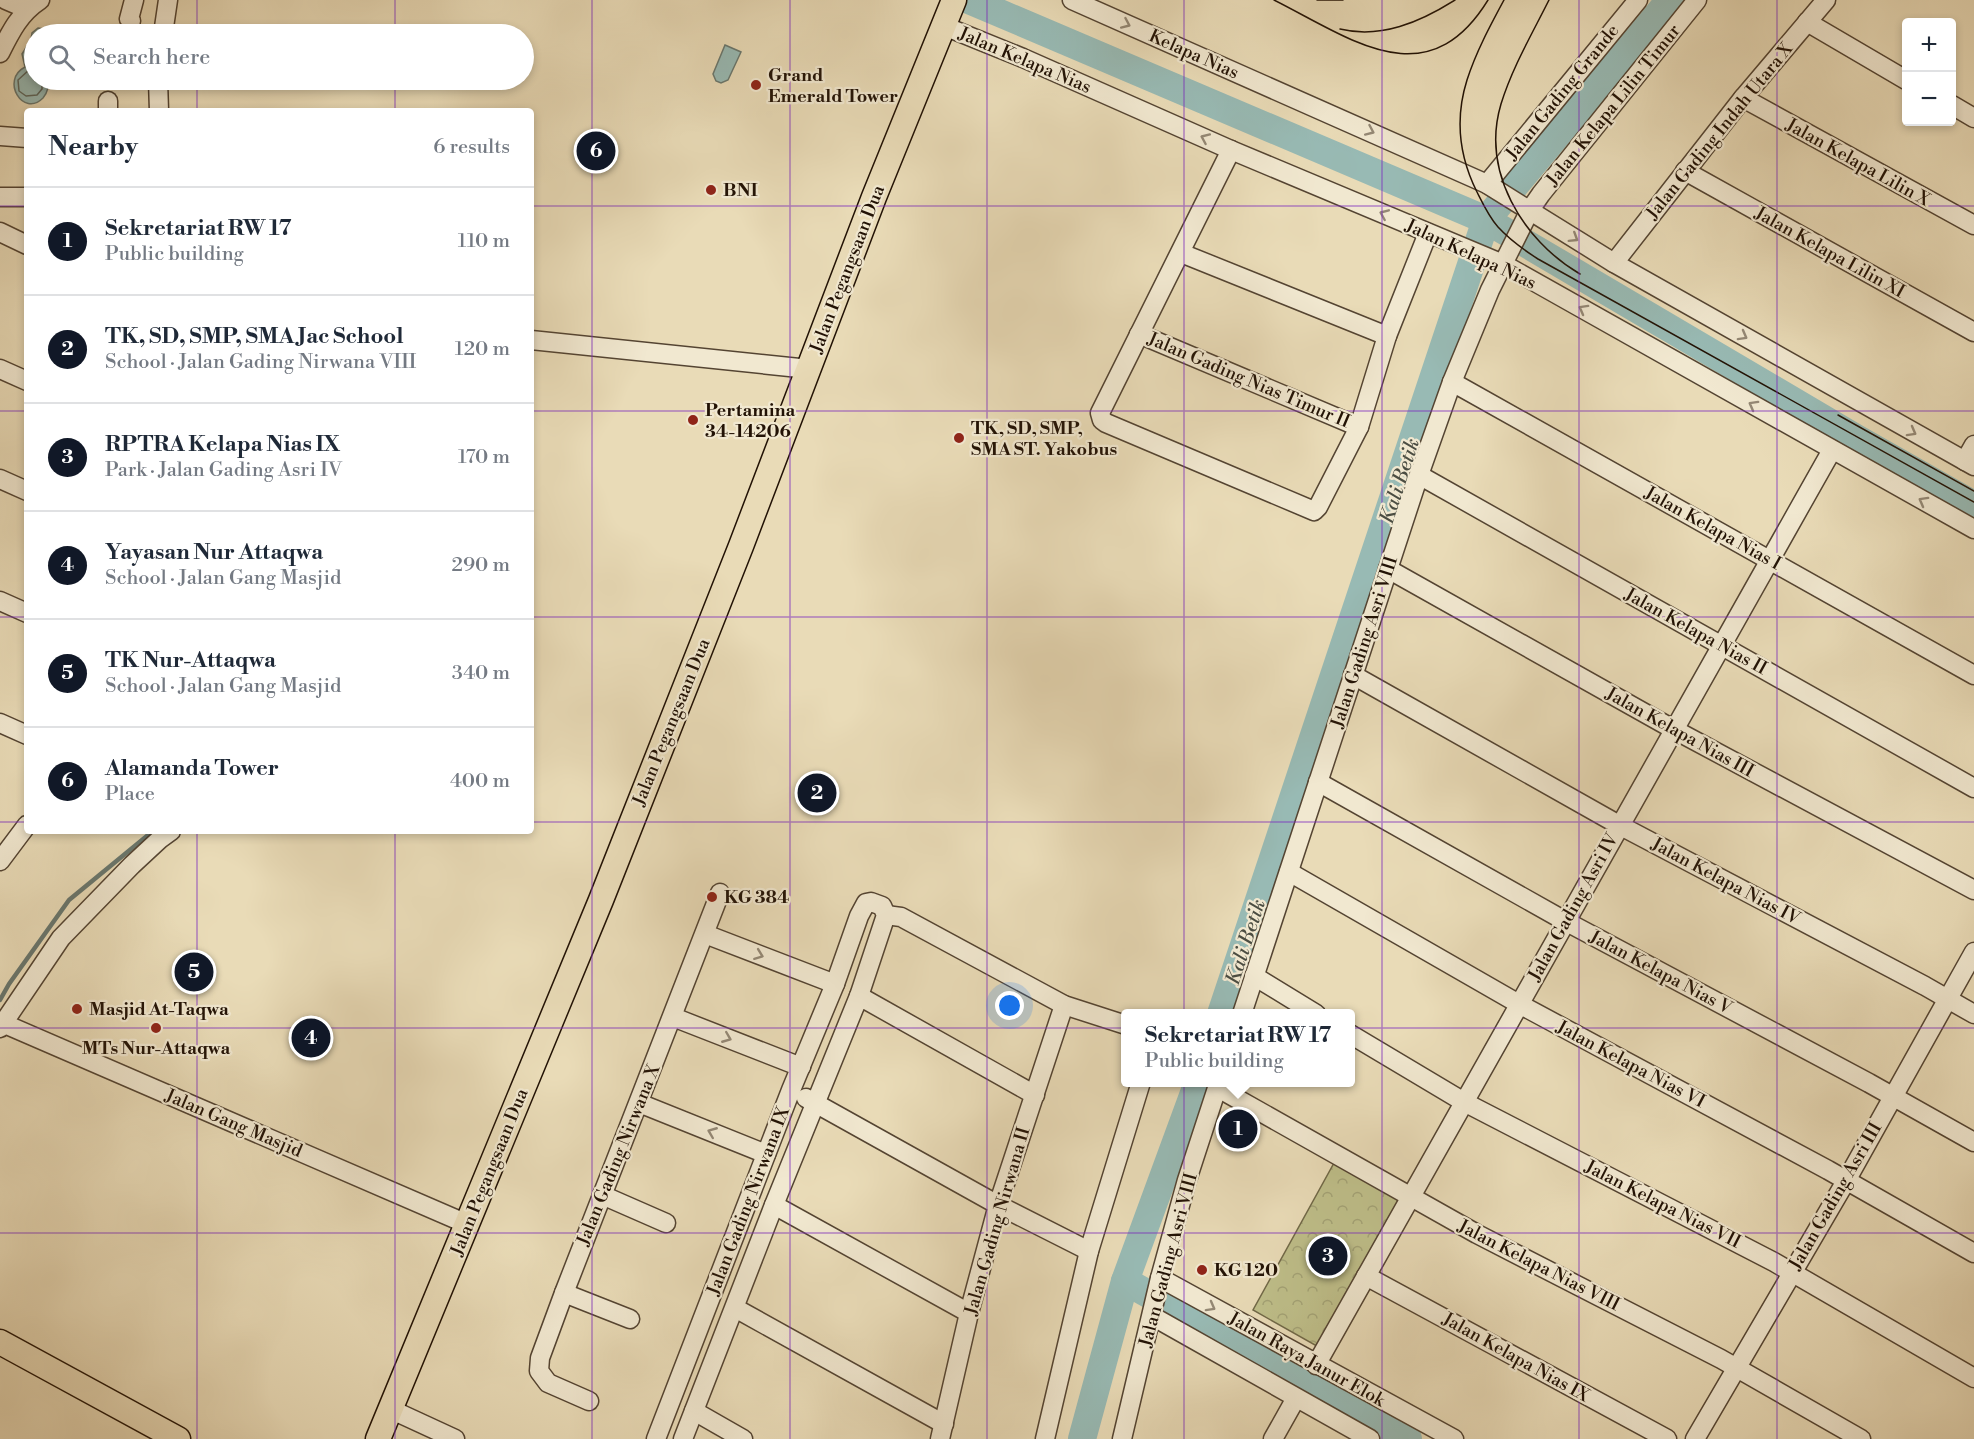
<!DOCTYPE html>
<meta charset="utf-8">
<style>
:root{--surface:#fff;--page:#f2f2f3;--text:#1f2937;--muted:#747a83;--line:#e0e1e3;--accent:#111827}
body{margin:0;font-family:"Libre Bodoni",serif;background:var(--page);color:var(--text)}
.controls{position:absolute;right:18px;top:18px;display:grid;overflow:hidden;border-radius:6px;box-shadow:0 3px 9px #0003}
.controls button{width:54px;height:54px;display:grid;place-items:center;padding:0;border:0;border-bottom:2px solid var(--line);background:var(--surface);color:var(--text);font:30px sans-serif}
.you{position:absolute;left:1010px;top:1006px;width:21px;height:21px;margin:-15px;border:4px solid #fff;border-radius:50%;background:#1a73e8;box-shadow:0 0 0 9px #1a73e833}
.badge{display:grid;place-items:center;width:39px;height:39px;border-radius:50%;background:var(--accent);color:#fff;font-size:20px;font-weight:700}
.pin{position:absolute;translate:-50% -50%;border:3px solid #fff;box-shadow:0 2px 6px #0006}
.popup{position:absolute;left:1121px;top:1009px;width:234px;height:78px;box-sizing:border-box;display:grid;place-content:center;border-radius:6px;background:var(--surface);filter:drop-shadow(0 2px 4px #0005);font-size:20px;white-space:nowrap;color:var(--muted)}
.popup b{font-size:22px;color:var(--text)}
.popup::after{content:'';position:absolute;left:50%;top:100%;margin-left:-12px;border:12px solid transparent;border-top-color:var(--surface)}
.list{margin:0;padding:0;list-style:none}
h2{display:flex;justify-content:space-between;align-items:center;height:78px;margin:0;padding:0 24px;font-size:26px}
h2 small{font-size:20px;font-weight:400;color:var(--muted)}
.list li{display:grid;grid-template-columns:39px 1fr auto;gap:18px;align-items:center;box-sizing:border-box;height:108px;padding:0 24px;border-top:2px solid var(--line)}
.list b{display:block;font-size:22px;white-space:nowrap}
.list p{margin:0;font-size:20px;white-space:nowrap;color:var(--muted)}
.list em{font-size:20px;font-style:normal;color:var(--muted)}
.icon{flex:none;width:33px;height:33px;fill:none;stroke:currentColor;stroke-width:2;stroke-linecap:round;stroke-linejoin:round}
.map{position:relative;flex:none;width:1974px;height:1439px;overflow:hidden}
.search{position:absolute;background:var(--surface);box-shadow:0 3px 9px #0003;left:24px;top:24px;width:510px;height:66px;display:flex;align-items:center;gap:15px;box-sizing:border-box;padding:0 21px;border-radius:33px;color:var(--muted);font-size:22px}
.panel{position:absolute;background:var(--surface);box-shadow:0 3px 9px #0003;left:24px;top:108px;width:510px;height:726px;border-radius:6px}
.map>svg:first-child{display:block}
.park{fill:url(#park-crowns);stroke:#706847;stroke-width:1.5}
.water{fill:#98bab4;stroke:#69776e;stroke-width:1.5}
.lines{fill:none;stroke-linecap:round;stroke-linejoin:round}
.shore{stroke:#5d665c;stroke-width:1.5}
.stream{stroke:#69776e;stroke-width:4.5}
.river{stroke:#98bab4;stroke-width:28}
.minor-casing{stroke:#544432;stroke-width:21}
.major-casing{stroke:#221205;stroke-width:27}
.minor{stroke:#f1e8d0;stroke-width:18}
.major{stroke:#e9dbb7;stroke-width:24}
.tram{stroke:#221205;stroke-width:1.5}
.oneway{stroke:#948875}
.grid{fill:none;stroke:#7b2cbf;stroke-width:1.5;stroke-opacity:0.55}
.poi-dot{fill:#8f2418;stroke:#f1e8d0;stroke-width:2}
.labels{text-anchor:middle;stroke-width:4.5;stroke-linejoin:round;paint-order:stroke}
.street-label{font-size:18px;fill:#221205;stroke:#f1e8d0}
.poi-label{font-size:18px;font-weight:bold;fill:#221205;stroke:#f1e8d0;text-anchor:start}
.water-label{font-size:20px;font-style:italic;fill:#4b4d42;stroke:#f1e8d0}
</style>
<div class="map">
<svg width="1974" height="1439" viewBox="0 0 1974 1439">
<defs>
<pattern id="park-crowns" width="20" height="18" patternUnits="userSpaceOnUse" patternTransform="scale(1.5)"><rect width="20" height="18" fill="#bebe89"/><path d="M2 6a3 3 0 1 1 6 0M12 15a3 3 0 1 1 6 0" fill="none" stroke="#a3a275"/></pattern>
</defs>
<rect width="100%" height="100%" fill="#e9dbb7"/>
<filter id="stains"><feTurbulence type="fractalNoise" baseFrequency=".00333" numOctaves="4"/><feColorMatrix values="0 0 0 0 .2 0 0 0 0 .09 0 0 0 0 .02 0 0 0 .5 -.17"/></filter>
<radialGradient id="worn" r=".72"><stop offset=".6" stop-color="#630" stop-opacity="0"/><stop offset="1" stop-color="#630" stop-opacity=".3"/></radialGradient>
<!-- park -->
<polygon class="park" points="1334,1163 1403,1201 1322,1349 1253,1310"/>
<!-- water -->
<g class="water">
<path d="M38 28 44 29 48 34H34V80H47C49 86 48 92 43 98 23 118 0 80 25 67L22 54 27 46 34 43 31 39 32 33Z"/>
<polygon points="725,45 741,52 728,80 721,83 716,81 713,74"/>
</g>
<g class="lines">
<!-- shore -->
<polyline class="shore" points="34,49 28,55 30,69 18,80 19,91 26,96 37,95 42,89 42,80"/>
<!-- stream -->
<polyline class="stream" points="0,1000 9,984 69,900 153,831"/>
<!-- river -->
<g class="river">
<polyline points="969,0 1486,220 1856,438 1974,505"/>
<polyline points="1221,1014 1486,220 1670,0"/>
<polyline points="1125,1281 1408,1439"/>
<polyline points="1082,1439 1125,1281 1198,1082"/>
</g>
<!-- minor casing -->
<g class="minor-casing">
<g id="minor">
<polyline points="6,0 27,9"/>
<polyline points="1072,0 1487,184 1614,263 1974,466"/>
<polyline points="131,21 129,19 134,0"/>
<polyline points="1807,22 1906,80"/>
<polyline points="944,26 1023,58 1231,150 1503,264 1974,529"/>
<polyline points="163,34 168,0"/>
<path d="M0 53C11 31 20 13 40 0"/>
<polyline points="158,80 159,111"/>
<polyline points="1743,98 1974,225"/>
<polyline points="1952,105 1974,118"/>
<polyline points="108,111 108,101"/>
<polyline points="0,136 27,138"/>
<polyline points="1231,150 1100,413 1102,420 1106,423 1314,511 1318,507 1359,427 1387,336 1428,233"/>
<polyline points="1685,171 1974,332"/>
<polyline points="1487,184 1638,0"/>
<polyline points="0,197 27,197"/>
<polyline points="0,232 27,245"/>
<polyline points="1181,253 1387,336"/>
<polyline points="1614,263 1743,98 1826,0"/>
<polyline points="1139,334 1359,427"/>
<polyline points="531,340 809,369"/>
<polyline points="0,369 27,381"/>
<polyline points="1452,382 1974,675"/>
<polyline points="1965,461 1974,445"/>
<polyline points="1419,475 1974,788"/>
<polyline points="0,479 27,491"/>
<polyline points="1388,569 1673,729 1974,890"/>
<polyline points="0,601 27,613"/>
<polyline points="1353,675 1619,825 1925,986 1974,1014"/>
<polyline points="0,723 27,735"/>
<polyline points="1318,782 1565,921 1869,1083 1974,1142"/>
<polyline points="0,861 27,825"/>
<polyline points="1289,872 1519,1004 1828,1170 1974,1253"/>
<polyline points="886,915 901,917 1064,1005 1126,1025"/>
<polyline points="705,934 835,984"/>
<polyline points="1254,976 1316,1014"/>
<polyline points="1242,1014 1419,475 1452,382 1490,290 1530,210 1541,194 1697,0"/>
<polyline points="673,1017 801,1067"/>
<polyline points="0,1022 467,1224"/>
<polyline points="0,1028 61,938 132,865 160,839 171,831"/>
<polyline points="1350,1034 1464,1102 1774,1262 1974,1378"/>
<polyline points="1218,1088 1477,1234 1721,1359 1861,1439"/>
<polyline points="806,1098 998,1205 1089,1251"/>
<polyline points="639,1103 766,1154"/>
<polyline points="602,1195 666,1223"/>
<polyline points="774,1205 969,1313"/>
<polyline points="1366,1276 1667,1439"/>
<polyline points="1160,1278 1454,1439"/>
<polyline points="564,1293 630,1319"/>
<polyline points="735,1308 944,1424"/>
<polyline points="1152,1316 1370,1439"/>
<polyline points="1316,1365 1832,450"/>
<polyline points="589,1401 548,1383 539,1371 540,1358 564,1293 720,893"/>
<polyline points="390,1409 455,1439"/>
<polyline points="694,1411 743,1439"/>
<polyline points="656,1439 791,1090 835,984 859,916 866,903 871,902 882,906 886,915 859,996"/>
<polyline points="683,1439 774,1205 859,996 1035,1095"/>
<polyline points="940,1439 969,1313 998,1205 1064,1005"/>
<polyline points="1045,1439 1089,1251 1141,1082"/>
<polyline points="1122,1439 1160,1278 1187,1180 1219,1082"/>
<polyline points="1273,1439 1296,1398"/>
<polyline points="1695,1439 1846,1181 1974,952"/>
</g>
</g>
<!-- major casing -->
<g class="major-casing">
<g id="major">
<polyline points="0,1342 178,1439"/>
<polyline points="378,1439 601,900 741,546 874,197 954,0"/>
</g>
</g>
<!-- minor -->
<use href="#minor" class="minor"/>
<!-- major -->
<use href="#major" class="major"/>
<!-- tram -->
<g class="tram">
<path d="M1274 0C1350 38 1427 99 1488 0"/>
<polyline points="1317,0 1343,0"/>
<path d="M1504 0C1490 26 1476 52 1467 80 1455 118 1459 156 1477 192 1483 204 1489 217 1498 227 1510 240 1524 250 1538 259L1974 502"/>
<path d="M1549 0C1532 34 1512 68 1501 104 1481 171 1522 240 1580 274"/>
<path d="M1340 29C1381 39 1420 22 1455 0"/>
<polyline points="1838,415 1974,491"/>
</g>
</g>
<!-- one-way arrows -->
<defs><path id="oneway-chevron" d="M-2-3.5L2.5 0L-2 3.5" fill="none" stroke-width="1.6" stroke-linecap="round" stroke-linejoin="round" transform="scale(1.5)"/></defs>
<g class="oneway">
<use href="#oneway-chevron" transform="translate(1126 24) rotate(24)"/>
<use href="#oneway-chevron" transform="translate(1370 131) rotate(24)"/>
<use href="#oneway-chevron" transform="translate(1205 138) rotate(-156)"/>
<use href="#oneway-chevron" transform="translate(1384 214) rotate(-157)"/>
<use href="#oneway-chevron" transform="translate(1574 238) rotate(32)"/>
<use href="#oneway-chevron" transform="translate(1583 309) rotate(-151)"/>
<use href="#oneway-chevron" transform="translate(1743 336) rotate(29)"/>
<use href="#oneway-chevron" transform="translate(1753 405) rotate(-151)"/>
<use href="#oneway-chevron" transform="translate(1912 432) rotate(29)"/>
<use href="#oneway-chevron" transform="translate(1923 501) rotate(-151)"/>
<use href="#oneway-chevron" transform="translate(759 955) rotate(21)"/>
<use href="#oneway-chevron" transform="translate(727 1038) rotate(22)"/>
<use href="#oneway-chevron" transform="translate(712 1132) rotate(-158)"/>
<use href="#oneway-chevron" transform="translate(1211 1307) rotate(29)"/>
</g>
<!-- grid -->
<path class="grid" d="M197 0V34M395 0V34M592 0V1439M790 0V1439M987 0V1439M1184 0V1439M1382 0V1439M1579 0V1439M1777 0V1439M197 80V111M395 80V111M0 206H27M531 206H1974M0 411H27M531 411H1974M0 617H27M531 617H1974M0 822H27M531 822H1974M197 831V1439M395 831V1439M0 1028H1974M0 1233H1974"/>
<!-- markers -->
<g class="poi-dot">
<circle cx="756" cy="85" r="6"/>
<circle cx="711" cy="190" r="6"/>
<circle cx="693" cy="420" r="6"/>
<circle cx="959" cy="438" r="6"/>
<circle cx="712" cy="897" r="6"/>
<circle cx="77" cy="1009" r="6"/>
<circle cx="156" cy="1028" r="6"/>
<circle cx="1202" cy="1270" r="6"/>
</g>
<g class="labels">
<!-- street labels -->
<g class="street-label">
<text transform="translate(1194 54) rotate(24)" y="6">Kelapa Nias</text>
<text transform="translate(1025 60) rotate(23)" y="6">Jalan Kelapa Nias</text>
<text transform="translate(1562 92) rotate(-51)" y="6">Jalan Gading Grande</text>
<text transform="translate(1613 105) rotate(-51)" y="6">Jalan Kelapa Lilin Timur</text>
<text transform="translate(1719 131) rotate(-51)" y="6">Jalan Gading Indah Utara X</text>
<text transform="translate(1858 162) rotate(29)" y="6">Jalan Kelapa Lilin X</text>
<text transform="translate(1830 252) rotate(29)" y="6">Jalan Kelapa Lilin XI</text>
<text transform="translate(1471 254) rotate(25)" y="6">Jalan Kelapa Nias</text>
<text transform="translate(847 269) rotate(-69)" y="6">Jalan Pegangsaan Dua</text>
<text transform="translate(1249 380) rotate(23)" y="6">Jalan Gading Nias Timur II</text>
<text transform="translate(1713 528) rotate(29)" y="6">Jalan Kelapa Nias I</text>
<text transform="translate(1696 631) rotate(29)" y="6">Jalan Kelapa Nias II</text>
<text transform="translate(1364 642) rotate(-72)" y="6">Jalan Gading Asri VIII</text>
<text transform="translate(671 722) rotate(-68)" y="6">Jalan Pegangsaan Dua</text>
<text transform="translate(1680 732) rotate(29)" y="6">Jalan Kelapa Nias III</text>
<text transform="translate(1726 881) rotate(28)" y="6">Jalan Kelapa Nias IV</text>
<text transform="translate(1573 907) rotate(-61)" y="6">Jalan Gading Asri IV</text>
<text transform="translate(1661 972) rotate(28)" y="6">Jalan Kelapa Nias V</text>
<text transform="translate(1631 1064) rotate(28)" y="6">Jalan Kelapa Nias VI</text>
<text transform="translate(234 1123) rotate(23)" y="6">Jalan Gang Masjid</text>
<text transform="translate(618 1155) rotate(-68)" y="6">Jalan Gading Nirwana X</text>
<text transform="translate(489 1172) rotate(-68)" y="6">Jalan Pegangsaan Dua</text>
<text transform="translate(1835 1196) rotate(-60)" y="6">Jalan Gading Asri III</text>
<text transform="translate(748 1201) rotate(-69)" y="6">Jalan Gading Nirwana IX</text>
<text transform="translate(1663 1204) rotate(27)" y="6">Jalan Kelapa Nias VII</text>
<text transform="translate(997 1221) rotate(-74)" y="6">Jalan Gading Nirwana II</text>
<text transform="translate(1168 1260) rotate(-75)" y="6">Jalan Gading Asri VIII</text>
<text transform="translate(1539 1265) rotate(27)" y="6">Jalan Kelapa Nias VIII</text>
<text transform="translate(1516 1357) rotate(29)" y="6">Jalan Kelapa Nias IX</text>
<text transform="translate(1307 1359) rotate(29)" y="6">Jalan Raya Janur Elok</text>
</g>
<!-- poi labels -->
<g class="poi-label">
<text x="768" y="81">Grand<tspan x="768" dy="21">Emerald Tower</tspan></text>
<text x="723" y="196">BNI</text>
<text x="705" y="416">Pertamina<tspan x="705" dy="21">34-14206</tspan></text>
<text x="971" y="434">TK, SD, SMP,<tspan x="971" dy="21">SMA ST. Yakobus</tspan></text>
<text x="724" y="903">KG 384</text>
<text x="89" y="1015">Masjid At-Taqwa</text>
<text x="156" y="1054" text-anchor="middle">MTs Nur-Attaqwa</text>
<text x="1214" y="1276">KG 120</text>
</g>
<!-- water labels -->
<g class="water-label">
<text transform="translate(1399 481) rotate(-72)" y="7">Kali Betik</text>
<text transform="translate(1245 942) rotate(-72)" y="7">Kali Betik</text>
</g>
</g>
<rect width="100%" height="100%" filter="url(#stains)"/>
<rect width="100%" height="100%" fill="url(#worn)"/>
</svg>
<div class="controls">
<button>+</button>
<button>−</button>
</div>
<div class="you"></div>
<div class="pin badge" style="left:1238px;top:1129px">1</div>
<div class="popup"><b>Sekretariat RW 17</b>Public building</div>
<div class="pin badge" style="left:817px;top:793px">2</div>
<div class="pin badge" style="left:1328px;top:1256px">3</div>
<div class="pin badge" style="left:311px;top:1038px">4</div>
<div class="pin badge" style="left:194px;top:972px">5</div>
<div class="pin badge" style="left:596px;top:151px">6</div>
<div class="search"><svg class="icon" aria-label="search" viewBox="0 0 24 24"><circle cx="10" cy="10" r="6"/><path d="M15 15l6 6"/></svg>Search here</div>
<section class="panel">
<h2>Nearby<small>6 results</small></h2>
<ul class="list">
<li><span class="badge">1</span><div><b>Sekretariat RW 17</b><p>Public building</p></div><em>110 m</em></li>
<li><span class="badge">2</span><div><b>TK, SD, SMP, SMA Jac School</b><p>School · Jalan Gading Nirwana VIII</p></div><em>120 m</em></li>
<li><span class="badge">3</span><div><b>RPTRA Kelapa Nias IX</b><p>Park · Jalan Gading Asri IV</p></div><em>170 m</em></li>
<li><span class="badge">4</span><div><b>Yayasan Nur Attaqwa</b><p>School · Jalan Gang Masjid</p></div><em>290 m</em></li>
<li><span class="badge">5</span><div><b>TK Nur-Attaqwa</b><p>School · Jalan Gang Masjid</p></div><em>340 m</em></li>
<li><span class="badge">6</span><div><b>Alamanda Tower</b><p>Place</p></div><em>400 m</em></li>
</ul>
</section>
</div>
